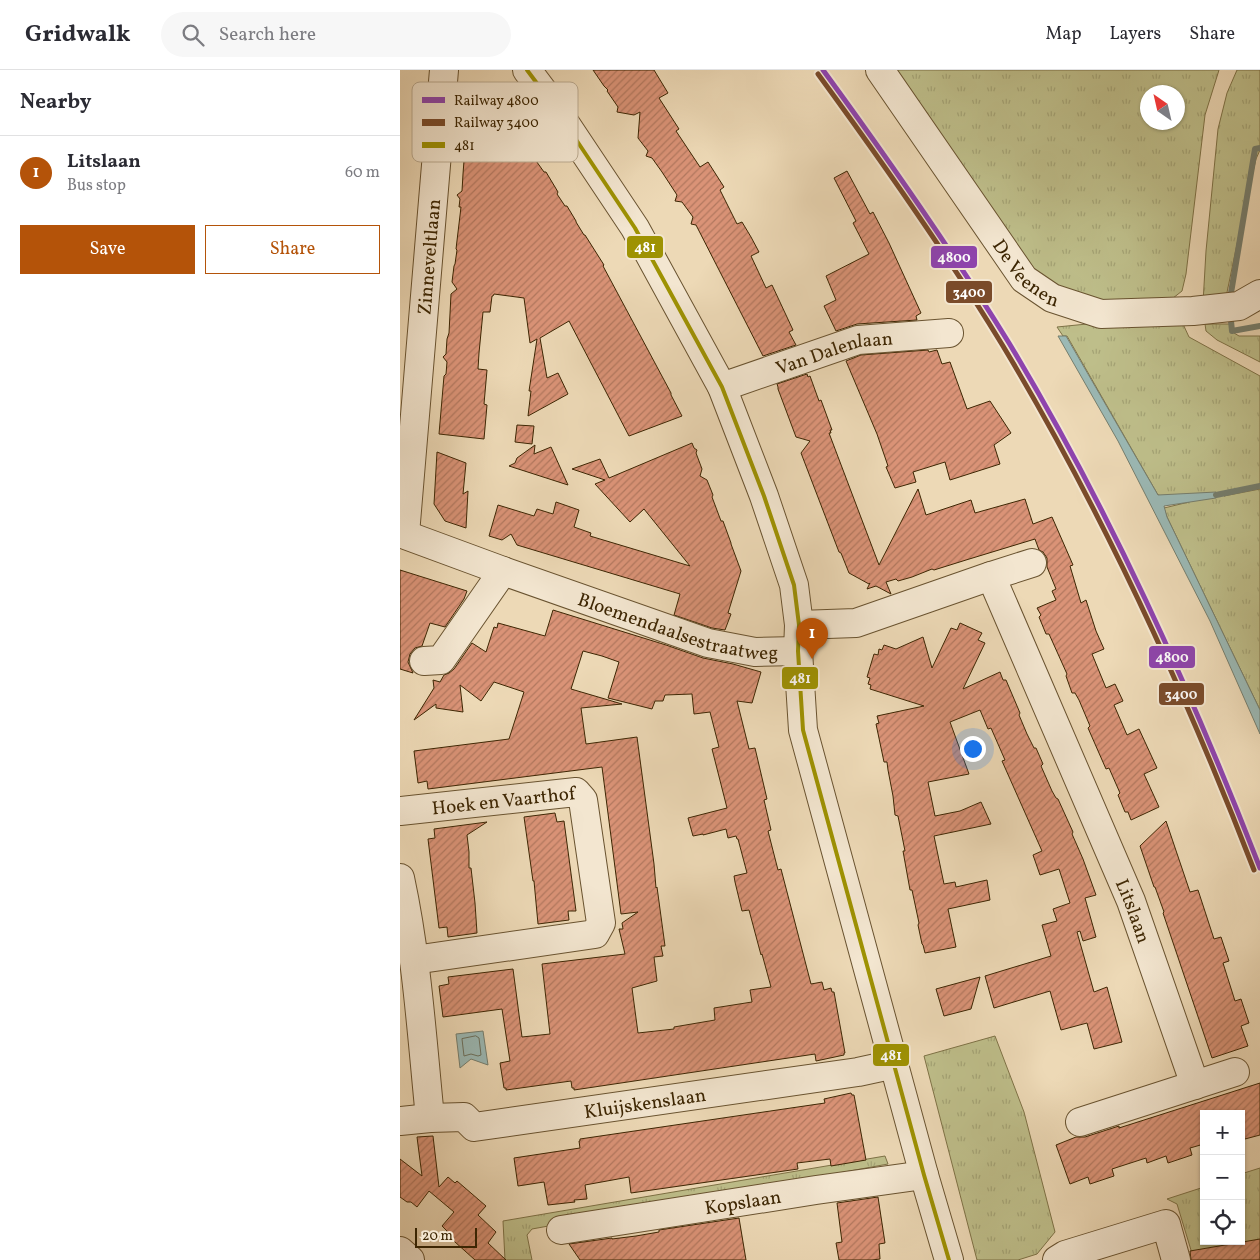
<!DOCTYPE html>
<meta charset="utf-8">
<style>
:root{--surface:#fff;--page:#f7f7f7;--text:#2b2b33;--muted:#7c7c81;--line:#e1e1e2;--accent:#b45309}
body{margin:0;font-family:Vollkorn,serif;background:var(--page);color:var(--text)}
.controls{position:absolute;right:15px;bottom:15px;display:grid;overflow:hidden;border-radius:0px;box-shadow:0 1px 4px #0004}
.controls button{width:45px;height:45px;display:grid;place-items:center;padding:0;border:0;border-bottom:1px solid var(--line);background:var(--surface);color:var(--text);font:25px sans-serif}
.compass{position:absolute;left:740px;top:15px;width:45px;height:45px;border-radius:50%;background:var(--surface);box-shadow:0 1px 4px #0004;rotate:326deg}
.scale{position:absolute;left:15px;bottom:12px;width:62px;box-sizing:border-box;padding-left:5px;border:2px solid #3d2603;border-top:0;font-size:14px;line-height:18px;white-space:nowrap;color:#3d2603;-webkit-text-stroke:4px #f3e6d0;paint-order:stroke}
.you{position:absolute;left:572px;top:678px;width:18px;height:18px;margin:-12px;border:4px solid #fff;border-radius:50%;background:#1a73e8;box-shadow:0 0 0 8px #1a73e833}
.badge{display:grid;place-items:center;width:32px;height:32px;border-radius:50%;background:var(--accent);color:#fff;font-size:16px;font-weight:700}
.pin{position:absolute;translate:-50% -41px;filter:drop-shadow(0 1px 2px #0008)}
.pin::after{content:'';position:absolute;top:26px;width:18px;height:15px;background:inherit;clip-path:polygon(0 0,100% 0,50% 100%)}
.list{margin:0;padding:0;list-style:none}
h2{display:flex;justify-content:space-between;align-items:center;height:65px;margin:0;padding:0 20px;font-size:21px}
h2 small{font-size:16px;font-weight:400;color:var(--muted)}
.list li{display:grid;grid-template-columns:32px 1fr auto;gap:15px;align-items:center;box-sizing:border-box;height:75px;padding:0 20px;border-top:1px solid var(--line)}
.list b{display:block;font-size:19px;white-space:nowrap}
.list p{margin:0;font-size:16px;white-space:nowrap;color:var(--muted)}
.list em{font-size:16px;font-style:normal;color:var(--muted)}
.actions{display:flex;gap:10px;padding:15px 20px}
.actions a{flex:1;padding:11px 0;border:1px solid var(--accent);border-radius:0px;text-align:center;font-size:18px;color:var(--accent)}
.actions .main{background:var(--accent);color:#fff}
.icon{flex:none;width:28px;height:28px;fill:none;stroke:currentColor;stroke-width:2;stroke-linecap:round;stroke-linejoin:round}
.map{position:relative;flex:none;width:860px;height:1190px;overflow:hidden}
header{display:flex;align-items:center;gap:30px;box-sizing:border-box;height:70px;padding:0 25px;background:var(--surface);border-bottom:1px solid var(--line)}
header strong{font-size:24px}
nav{display:flex;gap:28px;margin-inline-start:auto;font-size:18px}
.search{width:350px;height:45px;background:var(--page);display:flex;align-items:center;gap:12px;box-sizing:border-box;padding:0 18px;border-radius:28px;color:var(--muted);font-size:19px}
main{display:flex}
aside{flex:1;background:var(--surface)}
.map>svg:first-child{display:block}
.grass{fill:url(#grass-tufts);stroke:#7e7246;fill-rule:evenodd}
.water{fill:#9bb9b5;stroke:#757e6e}
.lines{fill:none;stroke-linecap:round;stroke-linejoin:round}
.shore{stroke:#6c705c;stroke-width:1}
.stream{stroke:#757e6e;stroke-width:6}
.building{fill:url(#building-hatch);stroke:#3d2603;fill-rule:evenodd}
.minor-casing{stroke:#695330;stroke-width:30}
.minor{stroke:#f3e6d0;stroke-width:28}
.bus-1-casing{stroke:#f3e6d0;stroke-width:8}
.bus-1{stroke:#9e9202;stroke-width:4}
.rail-1-casing{stroke:#f3e6d0;stroke-width:9}
.rail-2-casing{stroke:#f3e6d0;stroke-width:9}
.rail-1{stroke:#8e44ad;stroke-width:5}
.rail-2{stroke:#7a4b2a;stroke-width:5}
.labels{text-anchor:middle;stroke-width:4;stroke-linejoin:round;paint-order:stroke}
.street-label{font-size:19px;fill:#3d2603;stroke:#f3e6d0}
.key{fill:#f3e6d0;stroke:#bcac92;stroke-width:1}
.key-label{font-size:14px;fill:#3d2603}
.line-badge{stroke:#f3e6d0;stroke-width:2}
.badge-label{font-size:14px;text-anchor:middle;font-weight:bold;fill:#fff}
</style>
<header>
<strong>Gridwalk</strong>
<div class="search"><svg class="icon" aria-label="search" viewBox="0 0 24 24"><circle cx="10" cy="10" r="6"/><path d="M15 15l6 6"/></svg>Search here</div>
<nav><a>Map</a><a>Layers</a><a>Share</a></nav>
</header>
<main>
<aside>
<h2>Nearby<small></small></h2>
<ul class="list">
<li><span class="badge">1</span><div><b>Litslaan</b><p>Bus stop</p></div><em>60 m</em></li>
</ul>
<div class="actions"><a class="main">Save</a><a>Share</a></div>
</aside>
<div class="map">
<svg width="860" height="1190" viewBox="0 0 860 1190">
<defs>
<pattern id="grass-tufts" width="24" height="20" patternUnits="userSpaceOnUse" patternTransform="scale(1.25)"><rect width="24" height="20" fill="#bebe8a"/><path d="M3 7l-1-3M5 7V3M7 7l1-3M15 17l-1-3M17 17v-4M19 17l1-3" fill="none" stroke="#a4a375"/></pattern>
<pattern id="building-hatch" width="6" height="6" patternUnits="userSpaceOnUse" patternTransform="scale(1.25)"><rect width="6" height="6" fill="#da9377"/><path d="M-1 1l2-2M0 6l6-6M5 7l2-2" fill="none" stroke="#b2785f"/></pattern>
</defs>
<rect width="100%" height="100%" fill="#edd9b6"/>
<filter id="stains"><feTurbulence type="fractalNoise" baseFrequency=".004" numOctaves="4"/><feColorMatrix values="0 0 0 0 .2 0 0 0 0 .09 0 0 0 0 .02 0 0 0 .5 -.17"/></filter>
<radialGradient id="worn" r=".72"><stop offset=".6" stop-color="#630" stop-opacity="0"/><stop offset="1" stop-color="#630" stop-opacity=".3"/></radialGradient>
<!-- grass -->
<g class="grass">
<path d="M487 0H819L805 45 786 204 782 221 768 232 673 233 632 207ZM748 22H778V52H748Z"/>
<polygon points="837,0 860,0 860,80 856,89 842,150 825,232 803,233 806,181 818,59 827,23"/>
<polygon points="717,251 783,254 789,267 860,306 860,415 824,426 860,419 860,640 767,447 764,438 789,432 758,425 667,266 663,266 657,257"/>
<polygon points="805,254 831,254 834,263 839,266 860,266 860,292 817,270 806,261"/>
<polygon points="595,966 624,1042 655,1162 637,1184 618,1190 577,1190 524,986"/>
<polygon points="485,1086 488,1094 132,1159 127,1165 132,1190 105,1190 103,1151"/>
<polygon points="860,1098 860,1190 794,1190 777,1134 767,1129 804,1117 804,1171 841,1171 841,1104"/>
</g>
<!-- water -->
<g class="water">
<polygon points="658,266 666,266 758,425 816,422 816,428 764,436 767,447 860,640 860,664 810,551 718,371"/>
<polygon points="83,961 88,995 71,989 60,998 56,964"/>
</g>
<g class="lines">
<!-- shore -->
<polygon class="shore" points="76,966 79,968 81,985 78,986 71,984 64,986 62,969"/>
<!-- stream -->
<g class="stream">
<polyline points="831,223 855,79 860,78"/>
<polyline points="831,251 832,261 860,256"/>
<polyline points="816,425 860,416"/>
</g>
</g>
<!-- building -->
<g class="building">
<polygon points="193,0 254,0 268,23 259,28 279,59 276,61 300,97 308,92 324,117 320,120 337,154 342,152 351,167 359,182 351,186 366,218 372,215 393,260 389,262 396,275 363,286 296,155 291,154 293,147 282,132 275,131 277,125 262,102 252,88 246,86 248,81 238,68 240,42 234,45 217,42 218,37 207,21 208,20 204,16"/>
<polygon points="90,36 94,38 99,37 100,42 102,41 105,54 114,52 116,59 130,81 135,82 134,88 144,102 146,102 158,122 157,124 165,136 167,136 176,151 176,152 184,165 185,165 204,195 203,196 271,323 271,325 282,346 229,366 169,251 140,268 147,308 158,303 168,324 128,346 131,321 129,321 137,269 130,273 124,228 94,224 93,226 92,226 90,242 83,242 79,283 78,299 87,300 84,334 87,335 84,369 39,364 44,306 46,304 47,292 43,287 46,284 47,269 49,263 51,224 57,219 52,212 54,196 55,194 57,180 56,179 61,137 59,137 60,129 57,125 62,121 63,104 65,77 61,61 70,59 67,50 69,49 68,45 69,44 69,43"/>
<polygon points="447,101 470,144 473,142 489,173 521,243 516,246 517,250 457,254 436,261 424,236 436,230 426,206 469,184 453,153 456,151 434,108"/>
<polygon points="528,280 529,282 537,280 542,294 550,292 567,339 590,331 611,363 594,375 600,394 550,410 545,392 513,402 516,412 495,418 486,397 488,396 477,364 446,291 461,285"/>
<polygon points="407,304 408,307 410,306 419,331 421,330 432,360 430,360 431,363 429,363 479,495 518,419 526,445 571,430 575,443 625,429 633,454 652,447 673,495 670,496 681,533 686,530 696,561 704,579 692,584 706,618 715,614 723,631 714,635 727,665 739,659 757,698 744,704 759,737 731,750 728,742 725,742 718,725 720,723 709,698 706,699 688,658 690,656 679,630 675,623 672,623 666,606 667,604 649,564 646,564 639,547 641,545 637,538 656,530 652,521 656,519 647,497 647,488 643,482 639,480 635,469 566,490 534,500 532,499 512,507 498,511 496,509 486,512 491,524 476,516 467,519 470,513 469,514 449,503 441,483 439,482 401,383 410,371 396,367 378,319 378,317 377,314"/>
<polygon points="117,355 134,356 132,374 115,372"/>
<polygon points="292,373 294,378 297,380 296,383 302,399 300,406 307,410 313,425 312,427 321,451 323,451 331,473 331,474 341,501 328,543 331,544 325,560 312,558 274,545 280,524 117,475 111,464 102,470 89,466 98,435 134,446 137,439 153,444 156,432 179,440 174,457 191,463 190,466 290,496 244,439 230,452 195,414 205,410 172,399 200,389 209,408"/>
<polygon points="135,375 134,384 151,377 168,415 109,396 115,393 117,388"/>
<polygon points="37,382 66,393 63,424 68,421 66,458 45,451 34,434"/>
<polygon points="0,500 67,521 64,529 45,557 30,553 22,576 15,578 10,584 8,592 13,603 0,599"/>
<path d="M153 540 266 575 303 588 333 594 361 602 352 633 337 631 349 679 355 678 367 729 364 730 371 760 368 761 378 800 381 799 411 914 422 912 424 920 431 918 432 922H434L445 983H444V985L416 991 415 984 174 1020V1018H172L171 1011 106 1020V1018H104L100 993 110 991 102 939 43 947 39 916 49 914 48 907 113 899 122 967 150 964 142 894 225 884 219 859H223L222 853 238 842 221 844 202 697 28 719 27 711 18 713 14 681 109 669 124 622 94 612 81 631 60 615 63 642 36 638V634L14 650 34 618 33 610 40 612 44 605 49 603 54 599 72 573 86 582 94 557 97 558 98 553 145 566ZM183 581 202 586 219 592 208 628 252 639 255 631H263L265 625 292 624 294 644 310 642 319 677 312 679 327 738 288 748 293 766 303 764V765L326 759 328 768 336 766 337 769H338L347 803 334 806 335 812 342 841 349 840 361 885 362 884 371 917 350 920 352 932 314 938 315 950 274 957V959L238 963 232 918 257 911 254 887 263 886 261 876H265L257 817 256 818 254 794 237 667 186 674 181 638 222 634 171 619Z"/>
<polygon points="560,553 582,563 578,570 585,573 563,619 600,602 603,610 606,610 620,643 619,645 627,664 634,678 636,678 643,694 641,696 652,721 656,728 658,729 673,762 672,764 683,789 696,825 685,828 696,867 683,871 680,861 677,862 694,922 707,917 722,972 694,979 687,953 661,960 650,921 594,938 585,906 651,886 642,855 657,851 653,839 670,833 659,799 640,805 633,785 642,781 602,691 605,690 591,658 588,659 580,640 550,652 569,704 528,712 535,746 560,741 581,732 591,754 534,766 544,814 555,812 556,817 587,810 590,830 548,839 556,877 525,883 523,875 522,874 518,855 519,853 512,820 510,820 503,781 505,781 498,746 495,745 493,726 488,700 487,692 484,692 476,654 479,653 477,646 524,636 470,619 471,615 468,614 470,608 467,607 474,584 478,585 479,579 482,580 484,575 496,579 523,567 532,598 551,558 557,560"/>
<polygon points="155,743 157,752 164,751 176,841 168,841 169,850 138,854 134,811 133,811 124,747"/>
<polygon points="766,751 790,822 798,820 814,869 821,867 829,891 823,893 835,931 841,929 849,953 841,956 848,976 812,988 763,843 764,842 755,817 754,817 740,776"/>
<polygon points="87,752 67,765 69,782 69,798 71,798 75,833 77,863 48,867 47,857 39,858 28,769 35,768 34,759"/>
<polygon points="580,907 571,939 544,946 536,919"/>
<polygon points="860,1013 860,1065 845,1069 841,1057 841,1044 804,1044 804,1074 790,1078 792,1085 768,1093 766,1086 747,1093 746,1088 712,1099 714,1106 690,1114 688,1107 670,1114 656,1075 676,1067 685,1067 719,1056 719,1058"/>
<polygon points="451,1023 452,1025 454,1025 466,1090 431,1096 430,1089 397,1093 398,1099 231,1123 229,1107 185,1115 187,1129 174,1130 175,1132 148,1135 144,1112 118,1116 114,1088 180,1078 179,1071 180,1071 180,1069 425,1033 424,1029"/>
<polygon points="33,1066 39,1117 48,1107 55,1113 57,1111 86,1136 78,1145 96,1162 88,1173 106,1190 75,1190 45,1163 47,1161 42,1156 54,1142 29,1121 17,1137 11,1132 7,1132 0,1127 0,1089 22,1106 17,1067"/>
<polygon points="478,1127 485,1173 479,1174 480,1189 472,1190 439,1190 436,1173 442,1172 437,1133"/>
<polygon points="339,1148 346,1190 180,1190 169,1174 212,1168 212,1169 236,1166 259,1162 259,1160"/>
<polygon points="860,1169 860,1190 791,1190 790,1181"/>
</g>
<g class="lines">
<!-- minor casing -->
<g class="minor-casing">
<g id="minor">
<polyline points="127,0 151,32 235,158 322,317 364,426 394,515 399,555 398,581 403,660 524,1105 549,1190"/>
<path id="s1" d="M480 0 624 209 652 228 701 244 793 241 839 236 860 224"/>
<path id="s2" d="M322 317 458 270 549 263"/>
<path id="s3" d="M0 463 103 501 308 573 355 582 398 581"/>
<path id="s4" d="M5 464 44 0"/>
<path id="s5" d="M591 506 731 831 795 1015"/>
<polyline points="399,555 456,553 591,506 632,493"/>
<polyline points="24,591 41,590 103,501"/>
<path id="s6" d="M0 741 176 722 183 730 201 853 195 864 14 890"/>
<path d="M0 808C17 887 22 968 30 1048"/>
<path id="s7" d="M0 1051 30 1048 64 1047 74 1057 458 1002 495 994"/>
<polyline points="680,1052 835,1002"/>
<path id="s8" d="M161 1160 416 1120 524 1105"/>
<polyline points="0,1181 10,1190"/>
<polyline points="657,1190 665,1185 766,1154 776,1190"/>
</g>
</g>
<!-- minor -->
<use href="#minor" class="minor"/>
<!-- bus-1 casing -->
<g class="bus-1-casing">
<polyline id="bus-1" points="127,0 151,32 235,158 322,317 364,426 394,515 399,555 398,581 403,660 524,1105 549,1190"/>
</g>
<!-- bus-1 -->
<use href="#bus-1" class="bus-1"/>
<!-- rail-1 casing -->
<g class="rail-1-casing">
<path id="rail-1" d="M423 0C488 89 551 179 609 273 710 441 789 616 860 798"/>
</g>
<!-- rail-2 casing -->
<g class="rail-2-casing">
<path id="rail-2" d="M418 4C483 93 546 182 603 276 704 444 784 619 854 800"/>
</g>
<!-- rail-1 -->
<use href="#rail-1" class="rail-1"/>
<!-- rail-2 -->
<use href="#rail-2" class="rail-2"/>
</g>
<g class="labels">
<!-- street labels -->
<g class="street-label">
<text dy="7" stroke="none"><textPath href="#s4" startOffset="278">Zinneveltlaan</textPath></text>
<text dy="7" stroke="none"><textPath href="#s1" startOffset="251">De Veenen</textPath></text>
<text dy="7" stroke="none"><textPath href="#s2" startOffset="118">Van Dalenlaan</textPath></text>
<text dy="7" stroke="none"><textPath href="#s3" startOffset="294">Bloemendaalsestraatweg</textPath></text>
<text dy="7" stroke="none"><textPath href="#s6" startOffset="104">Hoek en Vaarthof</textPath></text>
<text dy="7" stroke="none"><textPath href="#s5" startOffset="364">Litslaan</textPath></text>
<text dy="7" stroke="none"><textPath href="#s7" startOffset="251">Kluijskenslaan</textPath></text>
<text dy="7" stroke="none"><textPath href="#s8" startOffset="184">Kopslaan</textPath></text>
</g>
</g>
<!-- legend -->
<rect x="12" y="12" width="166" height="80" rx="8" class="key"/>
<rect x="22" y="27" width="23" height="6" fill="#8e44ad"/>
<rect x="22" y="49" width="23" height="7" fill="#7a4b2a"/>
<rect x="22" y="72" width="23" height="6" fill="#9e9202"/>
<g class="key-label">
<text x="54" y="35">Railway 4800</text>
<text x="54" y="57">Railway 3400</text>
<text x="54" y="80">481</text>
</g>
<g class="line-badge">
<rect x="226" y="165" width="38" height="24" rx="5" fill="#9e9202"/>
<rect x="530" y="175" width="48" height="24" rx="5" fill="#8e44ad"/>
<rect x="545" y="210" width="48" height="24" rx="5" fill="#7a4b2a"/>
<rect x="748" y="575" width="48" height="24" rx="5" fill="#8e44ad"/>
<rect x="381" y="596" width="38" height="24" rx="5" fill="#9e9202"/>
<rect x="758" y="612" width="47" height="24" rx="5" fill="#7a4b2a"/>
<rect x="472" y="973" width="38" height="24" rx="5" fill="#9e9202"/>
</g>
<g class="badge-label">
<text x="245" y="182">481</text>
<text x="554" y="192">4800</text>
<text x="569" y="227">3400</text>
<text x="772" y="592">4800</text>
<text x="400" y="613">481</text>
<text x="781" y="629">3400</text>
<text x="491" y="990">481</text>
</g>
<rect width="100%" height="100%" filter="url(#stains)"/>
<rect width="100%" height="100%" fill="url(#worn)"/>
</svg>
<div class="controls">
<button>+</button>
<button>−</button>
<button><svg class="icon" aria-label="locate" viewBox="0 0 24 24"><circle cx="12" cy="12" r="6"/><path d="M12 2v4M12 18v4M2 12h4M18 12h4"/></svg></button>
</div>
<svg class="compass" viewBox="-18 -18 36 36"><path d="M0-13l5 13h-10z" fill="#e53935"/><path d="M0 13l5-13h-10z" fill="#7c7c81"/></svg>
<div class="scale">20 m</div>
<div class="you"></div>
<div class="pin badge" style="left:412px;top:589px">1</div>
</div>
</main>
